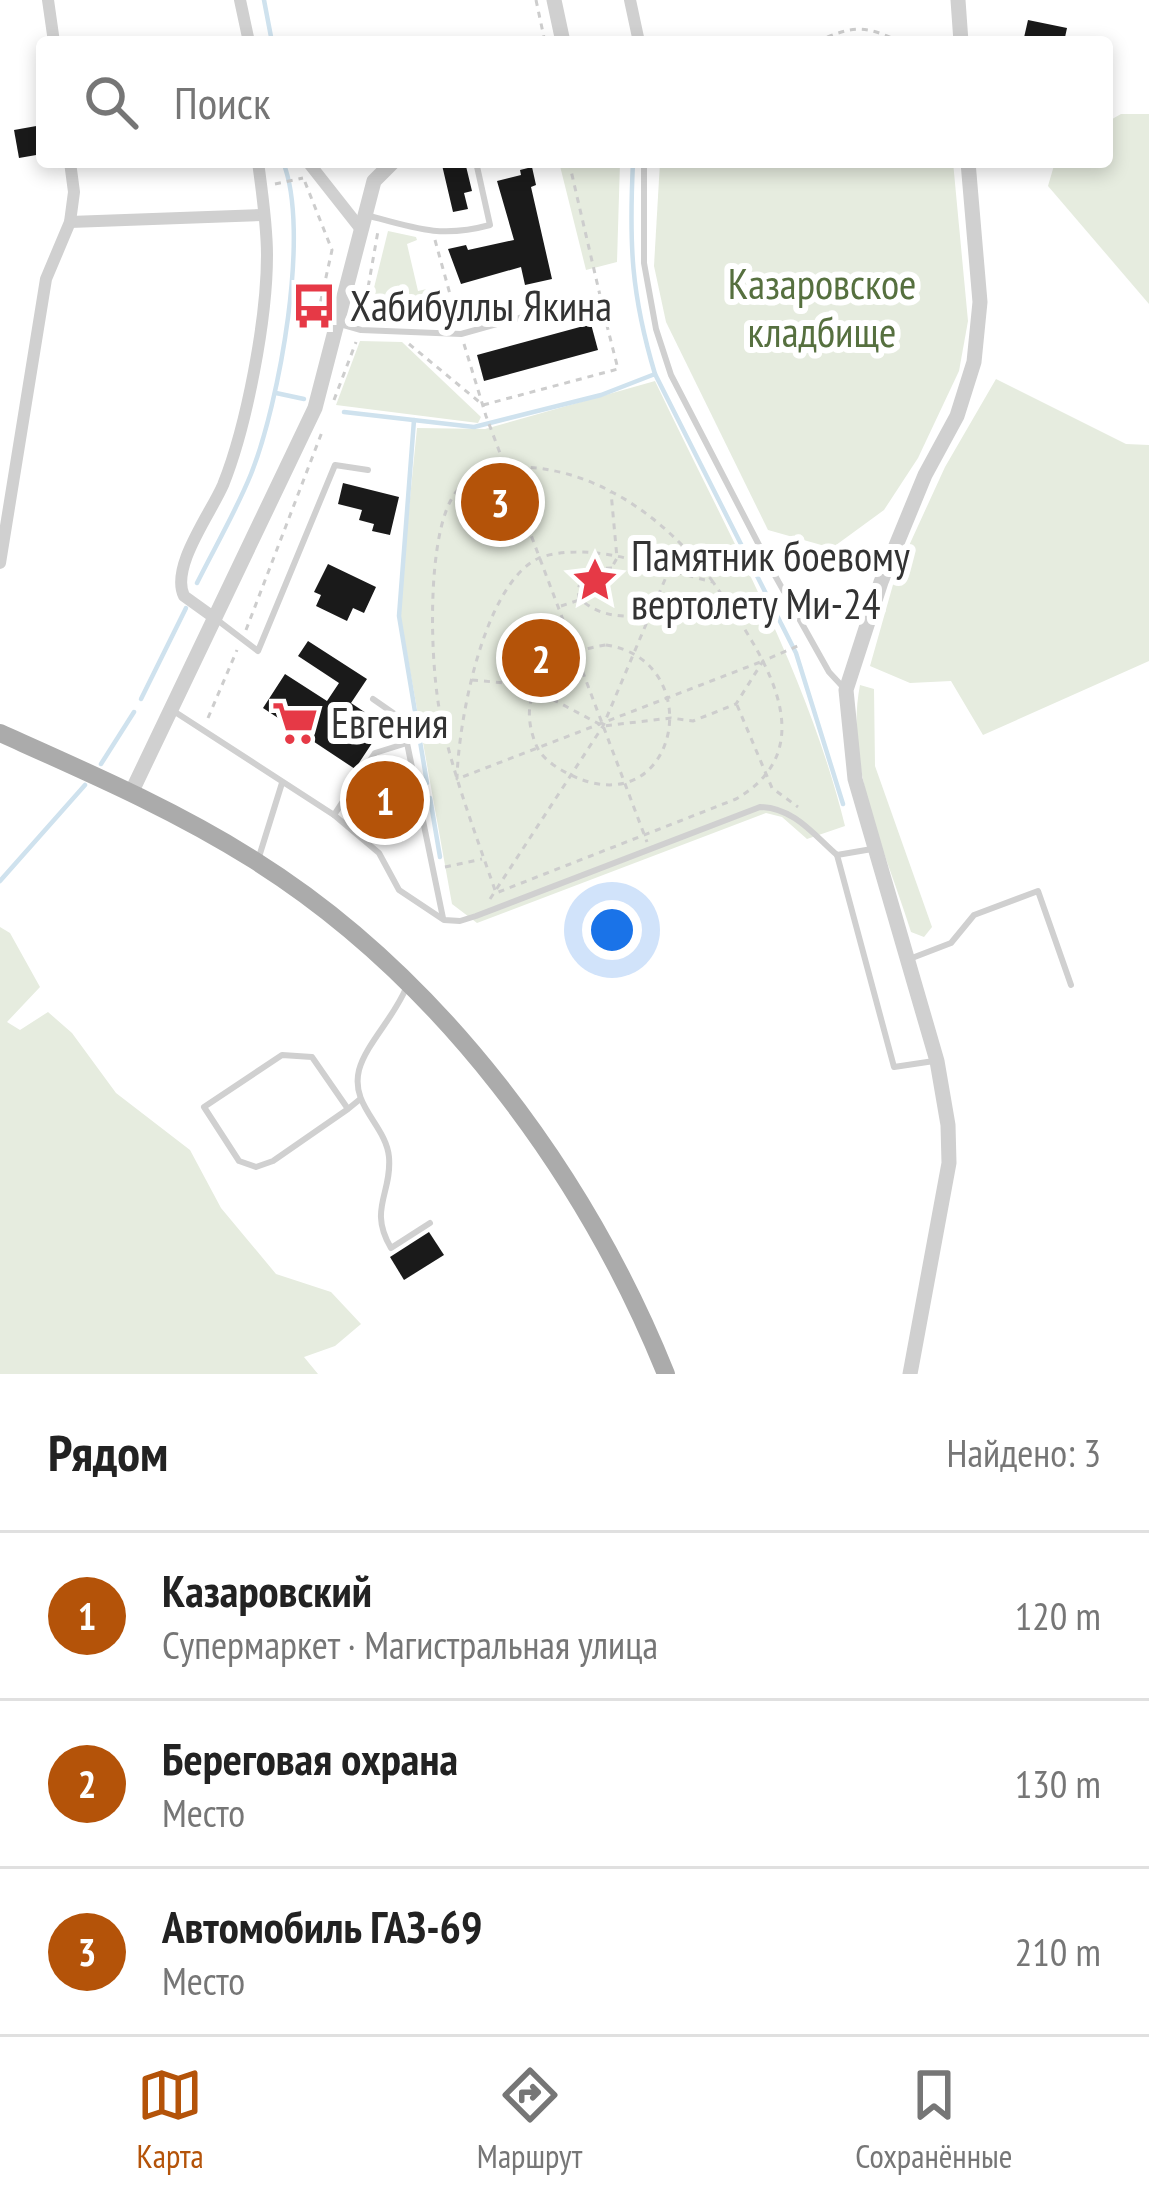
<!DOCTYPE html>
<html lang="ru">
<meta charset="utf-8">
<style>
:root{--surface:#fff;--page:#f6f6f6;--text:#222;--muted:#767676;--line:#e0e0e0;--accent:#b45309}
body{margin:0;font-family:"PT Sans Narrow",sans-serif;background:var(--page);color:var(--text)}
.you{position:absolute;left:612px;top:930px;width:42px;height:42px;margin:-30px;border:9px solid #fff;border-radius:50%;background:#1a73e8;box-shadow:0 0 0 18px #1a73e833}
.badge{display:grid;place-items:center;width:78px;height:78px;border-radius:50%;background:var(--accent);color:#fff;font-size:39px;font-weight:700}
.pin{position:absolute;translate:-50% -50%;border:6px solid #fff;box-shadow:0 3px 12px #0006}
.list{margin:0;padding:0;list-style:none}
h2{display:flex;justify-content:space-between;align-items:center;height:156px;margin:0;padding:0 48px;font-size:51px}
h2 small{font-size:39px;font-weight:400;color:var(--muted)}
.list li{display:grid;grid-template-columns:78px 1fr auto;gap:36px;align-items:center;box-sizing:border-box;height:168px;padding:0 48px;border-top:3px solid var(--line)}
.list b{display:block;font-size:45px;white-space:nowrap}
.list p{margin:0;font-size:39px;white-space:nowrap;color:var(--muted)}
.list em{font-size:39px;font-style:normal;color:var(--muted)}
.icon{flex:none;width:66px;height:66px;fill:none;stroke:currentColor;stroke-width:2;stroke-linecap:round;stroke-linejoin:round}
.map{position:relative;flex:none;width:1149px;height:1374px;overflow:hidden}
.search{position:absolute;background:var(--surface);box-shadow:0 6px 18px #0003;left:36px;right:36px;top:36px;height:132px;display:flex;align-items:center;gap:30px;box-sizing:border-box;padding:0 42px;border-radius:12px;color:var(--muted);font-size:45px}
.sheet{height:660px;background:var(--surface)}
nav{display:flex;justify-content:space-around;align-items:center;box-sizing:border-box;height:168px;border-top:3px solid var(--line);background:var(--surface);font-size:33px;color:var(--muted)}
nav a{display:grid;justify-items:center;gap:6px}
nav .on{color:var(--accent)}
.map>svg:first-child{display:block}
.green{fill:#e6ecdf}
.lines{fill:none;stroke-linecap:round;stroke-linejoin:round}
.stream{stroke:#cfe2ee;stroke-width:4.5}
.building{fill:#1a1a1a}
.path{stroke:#cdcdcd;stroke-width:3;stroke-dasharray:6 6;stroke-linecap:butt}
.service{stroke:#d0d0d0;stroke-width:6}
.minor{stroke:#d0d0d0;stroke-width:12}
.tertiary{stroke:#d0d0d0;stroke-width:15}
.primary{stroke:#ababab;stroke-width:18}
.labels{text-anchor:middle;stroke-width:12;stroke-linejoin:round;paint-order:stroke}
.park-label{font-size:42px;fill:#56703f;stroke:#fff}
.poi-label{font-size:42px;fill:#333;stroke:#fff;text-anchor:start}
</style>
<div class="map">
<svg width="1149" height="1374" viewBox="0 0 1149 1374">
<rect width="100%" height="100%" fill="#fff"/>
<!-- green -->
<g class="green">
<polygon points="1121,114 1149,114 1149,304 1048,186 1055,162 1107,162 1107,122"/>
<polygon points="559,162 620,162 617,262 586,270"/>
<polygon points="660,162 953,162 968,321 959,371 918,458 884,510 832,548 768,530 666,322 654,266"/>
<polygon points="388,231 416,237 417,240 407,244 418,291 431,288 437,314 429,322 421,322 416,310 370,304"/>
<polygon points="360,341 402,342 481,417 478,423 336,405"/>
<polygon points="996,379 1126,444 1149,445 1149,661 983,735 951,681 910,683 870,666 896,574 945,467"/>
<path d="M655 381C724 527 806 668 845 826L807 839 782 817 766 813 477 923 452 904 399 609 417 428 485 429Z"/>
<path d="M860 685 874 689 875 766 932 927 924 937 911 932C887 854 844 767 860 685Z"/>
<polygon points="0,927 10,933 40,987 7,1022 20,1030 48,1012 72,1033 116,1093 190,1150 221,1208 276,1274 331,1292 361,1324 335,1346 304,1357 318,1374 0,1374"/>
</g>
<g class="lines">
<!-- stream -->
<g class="stream">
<polyline points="264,0 272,42"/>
<path d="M633 162C629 244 631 294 655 374"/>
<polyline points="276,393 304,399"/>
<polyline points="344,412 474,427 601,395 655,374 796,653 843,804"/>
<polyline points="414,420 399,616 427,783"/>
<path d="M197 583C215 547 236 511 251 474 279 404 311 231 283 162"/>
<polyline points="141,699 186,608"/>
<polyline points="101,764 134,712"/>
<polyline points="430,798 440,857"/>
<polyline points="0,881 85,785"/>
</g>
</g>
<!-- building -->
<g class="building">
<polygon points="1028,20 1067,28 1064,42 1023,42"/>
<polygon points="42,125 42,154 19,158 14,130"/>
<polygon points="465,162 472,191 464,193 468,209 453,212 442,165"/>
<polygon points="532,167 536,185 531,187 552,279 525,285 521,267 461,284 448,249 466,245 468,250 514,240 497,181 521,175 520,170"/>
<polygon points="591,324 598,350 484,381 477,355"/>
<polygon points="343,483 399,497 390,535 372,531 374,524 359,520 362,510 338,504"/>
<polygon points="328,564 376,587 364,613 353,608 347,621 316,606 321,595 314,592"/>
<polygon points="308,641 367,679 351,703 384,725 355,769 263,708 285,674 327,701 339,683 298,656"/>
<polygon points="386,757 405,769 405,787 410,796 403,808 414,814 415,820 402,842 355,814 374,781 368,777 380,759"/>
<polygon points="429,1232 444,1255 404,1280 390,1257"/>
</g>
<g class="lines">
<!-- path -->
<g class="path">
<polyline points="536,0 545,42"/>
<path d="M816 42C854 25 864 25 901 42"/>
<polyline points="569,162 602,304"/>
<polyline points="305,182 332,250 317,318"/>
<polyline points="275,184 303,178"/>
<polyline points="435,240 458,323"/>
<polyline points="362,322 378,231"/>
<polyline points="409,344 483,405 618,369 602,306 589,309"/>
<polyline points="464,344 486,416 647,842"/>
<polyline points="334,400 356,342"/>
<path d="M612 568C593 568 575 575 579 598 599 617 619 616 645 617"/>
<path d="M713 582C675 529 616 482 550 470 521 464 477 466 456 492 425 532 430 669 441 718 454 778 476 835 496 893L736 799C831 744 756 645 713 582 670 572 620 551 576 552 565 552 549 554 539 558 483 584 458 724 457 779L763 661"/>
<polyline points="561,606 597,594 617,558 611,492"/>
<polyline points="246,630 322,432"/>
<path d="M606 645C707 660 680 817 580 779 565 773 544 762 537 747 512 690 552 652 606 645Z"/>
<polyline points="472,680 516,684 535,690 603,726 671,718 693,721 736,704 763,661 800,645"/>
<polyline points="737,705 772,788 798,807"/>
<polyline points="208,718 237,650"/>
<polyline points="445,867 482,859"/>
<polyline points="490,899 603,726 680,544"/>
</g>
<!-- service -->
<g class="service">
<polyline points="644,162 644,263 656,329 671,375 773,572 829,672 842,686"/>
<path d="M370 216C417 229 442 238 490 225L476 162"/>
<polyline points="340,324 361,330 461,334 584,300"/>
<polyline points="216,619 258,651 335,465 368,470"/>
<polyline points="373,699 396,715 407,743 443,918"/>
<path d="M172 710 334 815 379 853 399 890 444 920 460 921 476 916 760 807C794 808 813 834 837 855L872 849"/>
<polyline points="334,815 375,753 407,743"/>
<polyline points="837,855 894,1067 934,1061"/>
<polyline points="258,860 282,783"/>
<polyline points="912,958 951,943 974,915 1038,891 1071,985"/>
<path d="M406 988C395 1016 366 1044 359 1070 350 1106 386 1125 389 1157 392 1194 368 1209 391 1248L430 1223"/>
<polyline points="348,1109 312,1057 282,1055 204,1107 239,1161 256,1167 273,1161 348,1109 359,1100"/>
</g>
<!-- minor -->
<g class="minor">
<polyline points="48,0 54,42"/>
<polyline points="240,0 249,42"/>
<polyline points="630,0 639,42"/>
<polyline points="308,162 360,228"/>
<polyline points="70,222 262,215"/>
<polyline points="0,563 46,279 70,222 74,192 70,162"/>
<path d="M216 619 184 596C170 567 211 513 223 485 247 425 267 319 267 255 267 225 262 192 258 162"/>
</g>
<!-- tertiary -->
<g class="tertiary">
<polyline points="554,0 563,42"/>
<polyline points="958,0 961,42"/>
<polyline points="132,791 315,408 374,181 393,162"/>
<polyline points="910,1374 949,1163 948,1125 937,1061 855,779 846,690 881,582 925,475 957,416 974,362 980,302 968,162"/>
</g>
<!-- primary -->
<path class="primary" d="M0 733C87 772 173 809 254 860 439 976 585 1173 666 1374"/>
</g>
<!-- icons -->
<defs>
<g id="bus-bare" transform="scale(3.6)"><path d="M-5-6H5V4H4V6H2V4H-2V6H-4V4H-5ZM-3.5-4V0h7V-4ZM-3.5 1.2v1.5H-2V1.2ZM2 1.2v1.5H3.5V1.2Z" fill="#e63946" stroke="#fff" stroke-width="2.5" paint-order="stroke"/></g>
<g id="sight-bare" transform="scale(3.6)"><path d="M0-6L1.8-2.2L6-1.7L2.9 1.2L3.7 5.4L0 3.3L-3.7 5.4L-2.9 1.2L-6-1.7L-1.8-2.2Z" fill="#e63946" stroke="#fff" stroke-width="2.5" paint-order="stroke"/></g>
<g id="supermarket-bare" transform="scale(3.6)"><path d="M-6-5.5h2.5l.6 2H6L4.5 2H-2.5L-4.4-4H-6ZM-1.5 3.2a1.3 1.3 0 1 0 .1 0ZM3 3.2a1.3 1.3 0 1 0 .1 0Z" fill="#e63946" stroke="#fff" stroke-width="2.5" paint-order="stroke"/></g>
</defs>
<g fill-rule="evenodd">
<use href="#bus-bare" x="314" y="306"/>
<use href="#sight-bare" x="595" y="580"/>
<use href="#supermarket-bare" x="295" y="723"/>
</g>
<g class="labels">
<!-- park labels -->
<g class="park-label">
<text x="822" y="299">Казаровское<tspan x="822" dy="48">кладбище</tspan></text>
</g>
<!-- poi labels -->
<g class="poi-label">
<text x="350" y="321">Хабибуллы Якина</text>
<text x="631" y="571">Памятник боевому<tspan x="631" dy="48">вертолету Ми-24</tspan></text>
<text x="331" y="738">Евгения</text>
</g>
</g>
</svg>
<div class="you"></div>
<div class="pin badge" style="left:385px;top:800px">1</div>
<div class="pin badge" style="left:541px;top:658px">2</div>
<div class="pin badge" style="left:500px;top:502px">3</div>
<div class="search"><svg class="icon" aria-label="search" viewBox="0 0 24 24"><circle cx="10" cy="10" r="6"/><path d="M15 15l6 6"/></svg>Поиск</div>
</div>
<section class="sheet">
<h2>Рядом<small>Найдено: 3</small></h2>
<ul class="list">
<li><span class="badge">1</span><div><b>Казаровский</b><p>Супермаркет · Магистральная улица</p></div><em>120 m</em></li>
<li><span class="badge">2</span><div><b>Береговая охрана</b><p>Место</p></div><em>130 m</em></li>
<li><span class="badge">3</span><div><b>Автомобиль ГАЗ-69</b><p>Место</p></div><em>210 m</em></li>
</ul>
</section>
<nav>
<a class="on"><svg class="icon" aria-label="map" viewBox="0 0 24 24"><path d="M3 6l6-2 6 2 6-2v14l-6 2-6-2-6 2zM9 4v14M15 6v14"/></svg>Карта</a>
<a><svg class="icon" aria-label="directions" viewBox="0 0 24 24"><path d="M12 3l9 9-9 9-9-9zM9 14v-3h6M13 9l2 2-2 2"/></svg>Маршрут</a>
<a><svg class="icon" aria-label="saved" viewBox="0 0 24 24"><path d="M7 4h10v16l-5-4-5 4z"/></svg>Сохранённые</a>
</nav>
